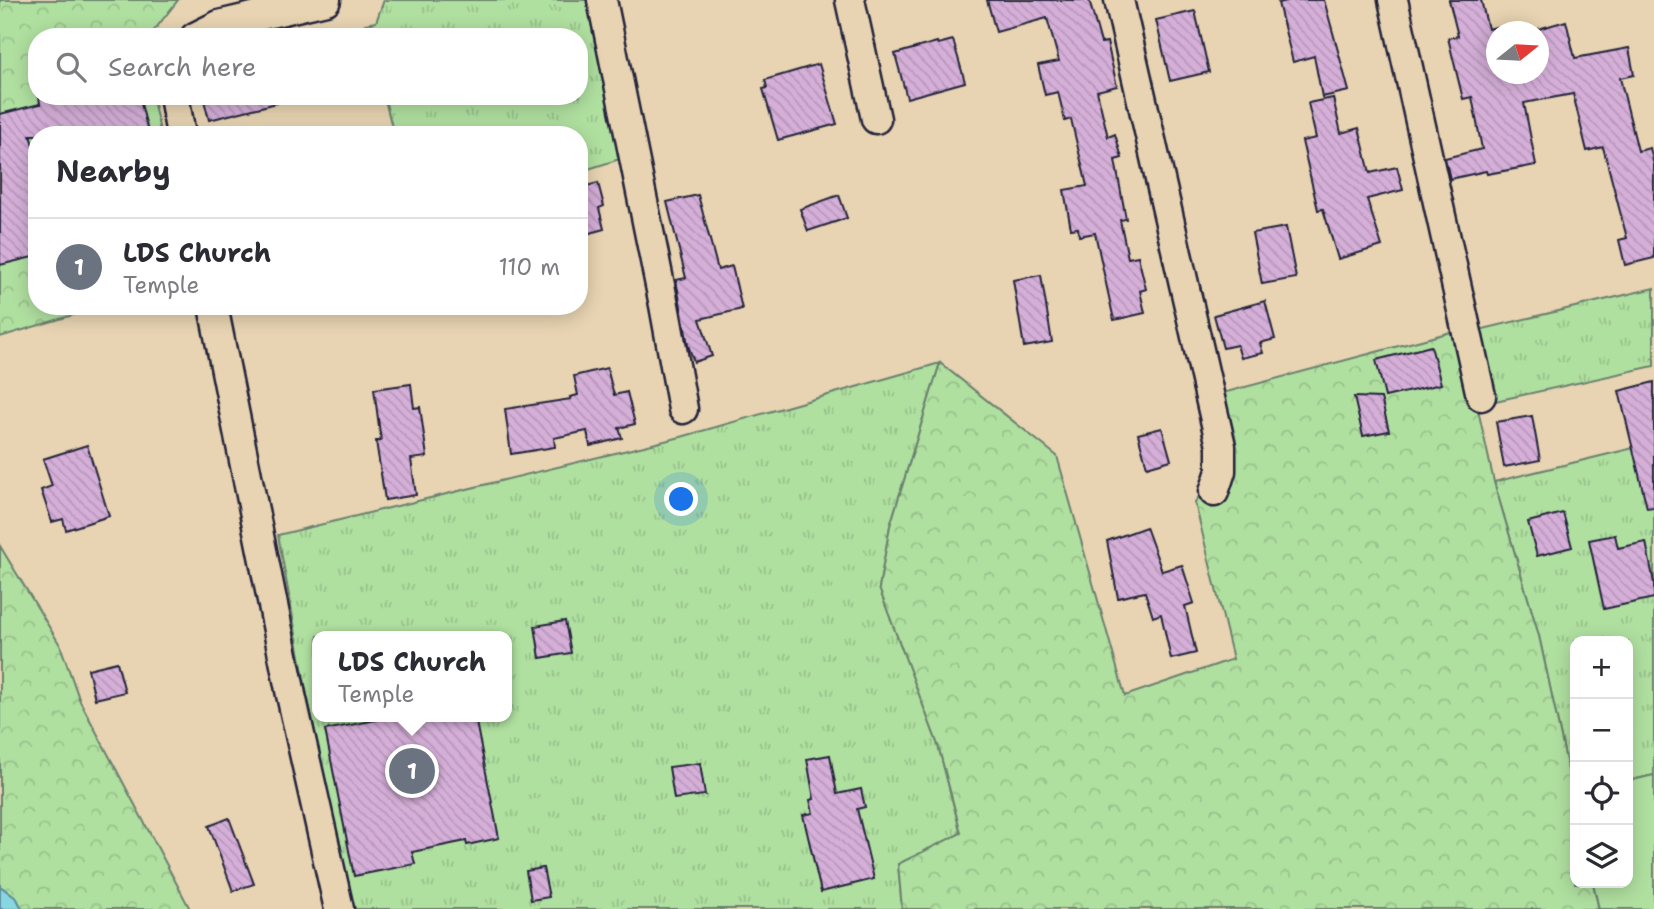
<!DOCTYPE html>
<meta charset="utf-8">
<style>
:root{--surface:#fff;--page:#f7f7f7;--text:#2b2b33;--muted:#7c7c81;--line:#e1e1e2;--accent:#0b8043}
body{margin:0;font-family:"Shantell Sans",sans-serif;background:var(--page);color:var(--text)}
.controls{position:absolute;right:21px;bottom:21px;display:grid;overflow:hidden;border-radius:14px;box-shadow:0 4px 18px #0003}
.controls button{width:63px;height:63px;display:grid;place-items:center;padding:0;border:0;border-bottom:2px solid var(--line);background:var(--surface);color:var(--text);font:35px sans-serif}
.compass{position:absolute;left:1486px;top:21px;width:63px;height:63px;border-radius:50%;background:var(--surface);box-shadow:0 4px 18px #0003;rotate:72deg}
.you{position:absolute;left:682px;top:500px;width:24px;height:24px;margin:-18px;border:5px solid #fff;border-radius:50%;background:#1a73e8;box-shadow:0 0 0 10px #1a73e833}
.badge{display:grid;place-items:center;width:46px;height:46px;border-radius:50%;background:var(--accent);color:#fff;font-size:23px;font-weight:700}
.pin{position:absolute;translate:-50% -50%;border:4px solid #fff;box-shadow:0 2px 7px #0006}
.popup{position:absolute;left:312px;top:631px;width:200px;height:91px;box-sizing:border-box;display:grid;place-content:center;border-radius:14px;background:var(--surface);filter:drop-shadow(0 2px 5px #0005);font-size:23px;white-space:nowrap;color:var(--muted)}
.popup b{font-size:26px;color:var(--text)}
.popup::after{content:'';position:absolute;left:50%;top:100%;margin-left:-14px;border:14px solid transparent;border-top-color:var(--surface)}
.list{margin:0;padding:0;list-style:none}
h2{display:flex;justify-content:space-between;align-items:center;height:91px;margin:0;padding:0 28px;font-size:30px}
h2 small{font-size:23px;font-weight:400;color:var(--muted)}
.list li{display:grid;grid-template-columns:46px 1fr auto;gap:21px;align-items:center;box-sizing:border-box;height:98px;padding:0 28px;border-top:2px solid var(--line)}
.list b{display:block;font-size:26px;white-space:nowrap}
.list p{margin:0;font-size:23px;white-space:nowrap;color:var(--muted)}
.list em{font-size:23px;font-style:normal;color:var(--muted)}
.icon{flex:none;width:38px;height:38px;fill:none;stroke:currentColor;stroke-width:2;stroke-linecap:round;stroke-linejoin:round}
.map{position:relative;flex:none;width:1654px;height:909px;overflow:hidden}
.search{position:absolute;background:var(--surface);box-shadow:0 4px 18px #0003;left:28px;top:28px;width:560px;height:77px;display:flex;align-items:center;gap:18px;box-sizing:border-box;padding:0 24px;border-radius:28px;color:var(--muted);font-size:26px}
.panel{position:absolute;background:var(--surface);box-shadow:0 4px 18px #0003;left:28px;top:126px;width:560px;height:189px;border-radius:28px}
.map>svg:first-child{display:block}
.grass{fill:url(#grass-tufts);stroke:#69816e;stroke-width:2;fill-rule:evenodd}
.forest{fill:url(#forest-crowns);stroke:#69816e;stroke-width:2}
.pitch{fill:#b0e0a0;stroke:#69816e;stroke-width:2}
.water{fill:url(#water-ripples);stroke:#5f8f9f;stroke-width:2}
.building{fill:url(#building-back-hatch);stroke:#22223b;stroke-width:2}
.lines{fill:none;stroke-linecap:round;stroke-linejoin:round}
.minor-casing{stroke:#22223b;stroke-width:33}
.minor{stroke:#e8d4b2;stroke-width:28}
</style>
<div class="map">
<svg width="1654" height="909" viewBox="0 0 1654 909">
<defs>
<pattern id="grass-tufts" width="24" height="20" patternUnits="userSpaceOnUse" patternTransform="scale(1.75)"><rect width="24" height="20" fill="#b0e0a0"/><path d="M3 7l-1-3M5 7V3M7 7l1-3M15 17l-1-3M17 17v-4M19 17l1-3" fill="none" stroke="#97c08b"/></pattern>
<pattern id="forest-crowns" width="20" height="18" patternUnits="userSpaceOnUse" patternTransform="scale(1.75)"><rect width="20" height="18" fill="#b0e0a0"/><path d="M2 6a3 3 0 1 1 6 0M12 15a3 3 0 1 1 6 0" fill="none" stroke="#97c08b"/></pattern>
<pattern id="water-ripples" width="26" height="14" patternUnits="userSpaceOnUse" patternTransform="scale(1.75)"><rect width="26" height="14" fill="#87d7e2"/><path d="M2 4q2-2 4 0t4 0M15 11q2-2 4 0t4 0" fill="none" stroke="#74b8c3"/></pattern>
<pattern id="building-back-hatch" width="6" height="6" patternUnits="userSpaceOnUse" patternTransform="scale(1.75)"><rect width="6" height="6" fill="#d5afd8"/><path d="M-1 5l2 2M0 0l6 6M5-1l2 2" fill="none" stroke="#b796ba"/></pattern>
</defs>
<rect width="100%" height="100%" fill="#e8d4b2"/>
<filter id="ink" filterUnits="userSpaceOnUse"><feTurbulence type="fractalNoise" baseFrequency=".0143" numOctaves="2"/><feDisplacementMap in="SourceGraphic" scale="14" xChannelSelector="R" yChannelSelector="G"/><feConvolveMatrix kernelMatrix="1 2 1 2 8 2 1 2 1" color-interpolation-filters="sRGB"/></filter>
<g filter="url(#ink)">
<!-- grass -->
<g class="grass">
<polygon points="384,0 592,0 626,157 579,172 579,135 394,135 384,96 579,96 579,37 368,37 365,24 376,22"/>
<polygon points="1654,288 1654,366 1477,405 1451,332 1475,331"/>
<path d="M940 363 890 526 879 588 938 745 961 834 898 864 902 909H353L307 695 278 535 681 437ZM318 636H506V717H318Z"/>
<polygon points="1654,443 1654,775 1628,781 1628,641 1575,641 1575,793 1573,793 1539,636 1494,482"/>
</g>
<!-- forest -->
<g class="forest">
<polygon points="0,0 178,0 149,37 37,37 37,96 152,96 161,135 37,135 37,306 103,306 0,337"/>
<polygon points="1451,332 1477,405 1494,482 1539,636 1575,802 1575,883 1593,883 1599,909 902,909 898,864 961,833 938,745 879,588 890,526 940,363 1057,456 1125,696 1233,659 1195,503 1215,470 1204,398"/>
<polygon points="0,546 60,645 80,701 190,909 22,909 17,899 0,886"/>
</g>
<!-- pitch -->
<polygon class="pitch" points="1654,775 1654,909 1599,909 1593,883 1628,883 1628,781"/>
<!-- water -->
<polygon class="water" points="0,886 17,899 22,909 0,909"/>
<!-- building -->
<g class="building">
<polygon points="987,0 1089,0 1101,43 1107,42 1117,86 1097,91 1108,137 1115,134 1122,158 1115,160 1126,219 1120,220 1128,258 1138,256 1146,289 1140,291 1145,313 1114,320 1095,233 1079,236 1078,228 1071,229 1064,190 1087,186 1071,119 1065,121 1058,92 1045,95 1038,65 1059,61 1047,18 996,32"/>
<polygon points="1290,0 1324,0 1349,91 1322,97 1314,56 1293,62 1278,3"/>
<polygon points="1449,0 1481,0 1488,29 1496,27 1496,74 1538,74 1538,29 1566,21 1575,58 1629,48 1634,75 1620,78 1638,151 1650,148 1654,165 1654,258 1625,265 1619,240 1627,238 1603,147 1587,151 1573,94 1524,103 1536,165 1487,174 1486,171 1450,179 1445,158 1482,149 1472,97 1463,99 1448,38 1458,36"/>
<polygon points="1195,11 1209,72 1170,81 1156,20"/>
<polygon points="953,40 965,82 907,98 895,54 937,42 938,44"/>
<polygon points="819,64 837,124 778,140 763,89 767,88 765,80"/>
<polygon points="39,96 139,96 149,135 30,135 37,159 37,256 0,265 0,114 40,104"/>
<polygon points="203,96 276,96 277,103 209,120"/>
<polygon points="1333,98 1341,133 1359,128 1370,173 1397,167 1403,190 1367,199 1382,246 1338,259 1323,209 1318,210 1302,141 1316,138 1308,103"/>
<polygon points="598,183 604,206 599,208 604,229 579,236 579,188"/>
<polygon points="698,195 718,270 732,266 742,309 700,319 712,356 694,362 688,345 676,280 686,278 667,202"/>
<polygon points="839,195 847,218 808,231 800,209"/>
<polygon points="1286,227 1296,278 1262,284 1252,233"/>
<polygon points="1041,275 1052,342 1024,347 1013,280"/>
<polygon points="1265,301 1275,339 1260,343 1263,353 1241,358 1237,345 1223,348 1214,315"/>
<polygon points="1431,346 1441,384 1385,397 1376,360"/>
<polygon points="607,368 614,395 627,392 635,424 619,428 622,438 590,446 587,431 554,438 555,447 511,454 505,409 571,399 570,397 578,395 574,376"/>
<polygon points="1654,382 1654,507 1647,508 1619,391"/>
<polygon points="411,384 414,408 420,407 427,457 411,459 416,495 385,500 376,441 381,441 374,389"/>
<polygon points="1354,397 1381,398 1389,431 1363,436"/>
<polygon points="1532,416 1540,460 1504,467 1496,422"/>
<polygon points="1162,428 1171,460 1147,467 1138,434"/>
<polygon points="87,445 109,516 66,530 63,519 52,522 41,490 52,486 43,459"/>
<polygon points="1563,513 1572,547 1537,556 1528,522"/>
<polygon points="1146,527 1162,571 1182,565 1194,603 1185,606 1196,653 1171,659 1161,614 1153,617 1145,592 1118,598 1107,541"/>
<polygon points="1615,535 1618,548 1646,542 1654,583 1654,598 1604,609 1589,540"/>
<polygon points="565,621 571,653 540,658 535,626"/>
<polygon points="117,662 125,692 95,699 88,669"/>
<polygon points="380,717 475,717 499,838 467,845 466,841 412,852 415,864 354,876 325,730 381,719"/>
<polygon points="830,755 837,794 861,789 865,807 857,809 874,879 821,892 803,815 813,813 810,800 814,799 807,759"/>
<polygon points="700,763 705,795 674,799 669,767"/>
<polygon points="229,818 254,884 233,891 209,826"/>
<polygon points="543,868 549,897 531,900 526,871"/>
</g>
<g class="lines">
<!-- minor casing -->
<g class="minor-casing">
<g id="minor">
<polyline points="602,0 664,305 683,409"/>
<polyline points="850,0 876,119"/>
<polyline points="1119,0 1221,446 1221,471 1214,492"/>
<polyline points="1393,0 1481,396"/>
<polyline points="195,37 219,25 326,0"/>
<polyline points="174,96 181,135"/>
<polyline points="213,306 291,695 339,909"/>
</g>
</g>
<!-- minor -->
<use href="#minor" class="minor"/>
</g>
</g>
</svg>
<div class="controls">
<button>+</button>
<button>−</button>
<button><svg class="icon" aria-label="locate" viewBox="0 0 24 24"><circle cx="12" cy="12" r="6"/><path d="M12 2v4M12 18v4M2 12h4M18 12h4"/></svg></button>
<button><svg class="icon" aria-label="layers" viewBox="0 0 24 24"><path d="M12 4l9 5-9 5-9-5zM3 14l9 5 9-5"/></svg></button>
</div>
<svg class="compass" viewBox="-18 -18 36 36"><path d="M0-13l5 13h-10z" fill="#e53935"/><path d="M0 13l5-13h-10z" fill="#7c7c81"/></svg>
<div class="you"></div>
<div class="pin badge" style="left:412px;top:771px;background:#6b7280">1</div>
<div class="popup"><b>LDS Church</b>Temple</div>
<div class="search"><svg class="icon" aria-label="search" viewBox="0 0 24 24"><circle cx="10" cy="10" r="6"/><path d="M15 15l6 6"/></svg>Search here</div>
<section class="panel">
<h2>Nearby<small></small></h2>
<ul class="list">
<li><span class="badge" style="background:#6b7280">1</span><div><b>LDS Church</b><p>Temple</p></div><em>110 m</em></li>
</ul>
</section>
</div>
